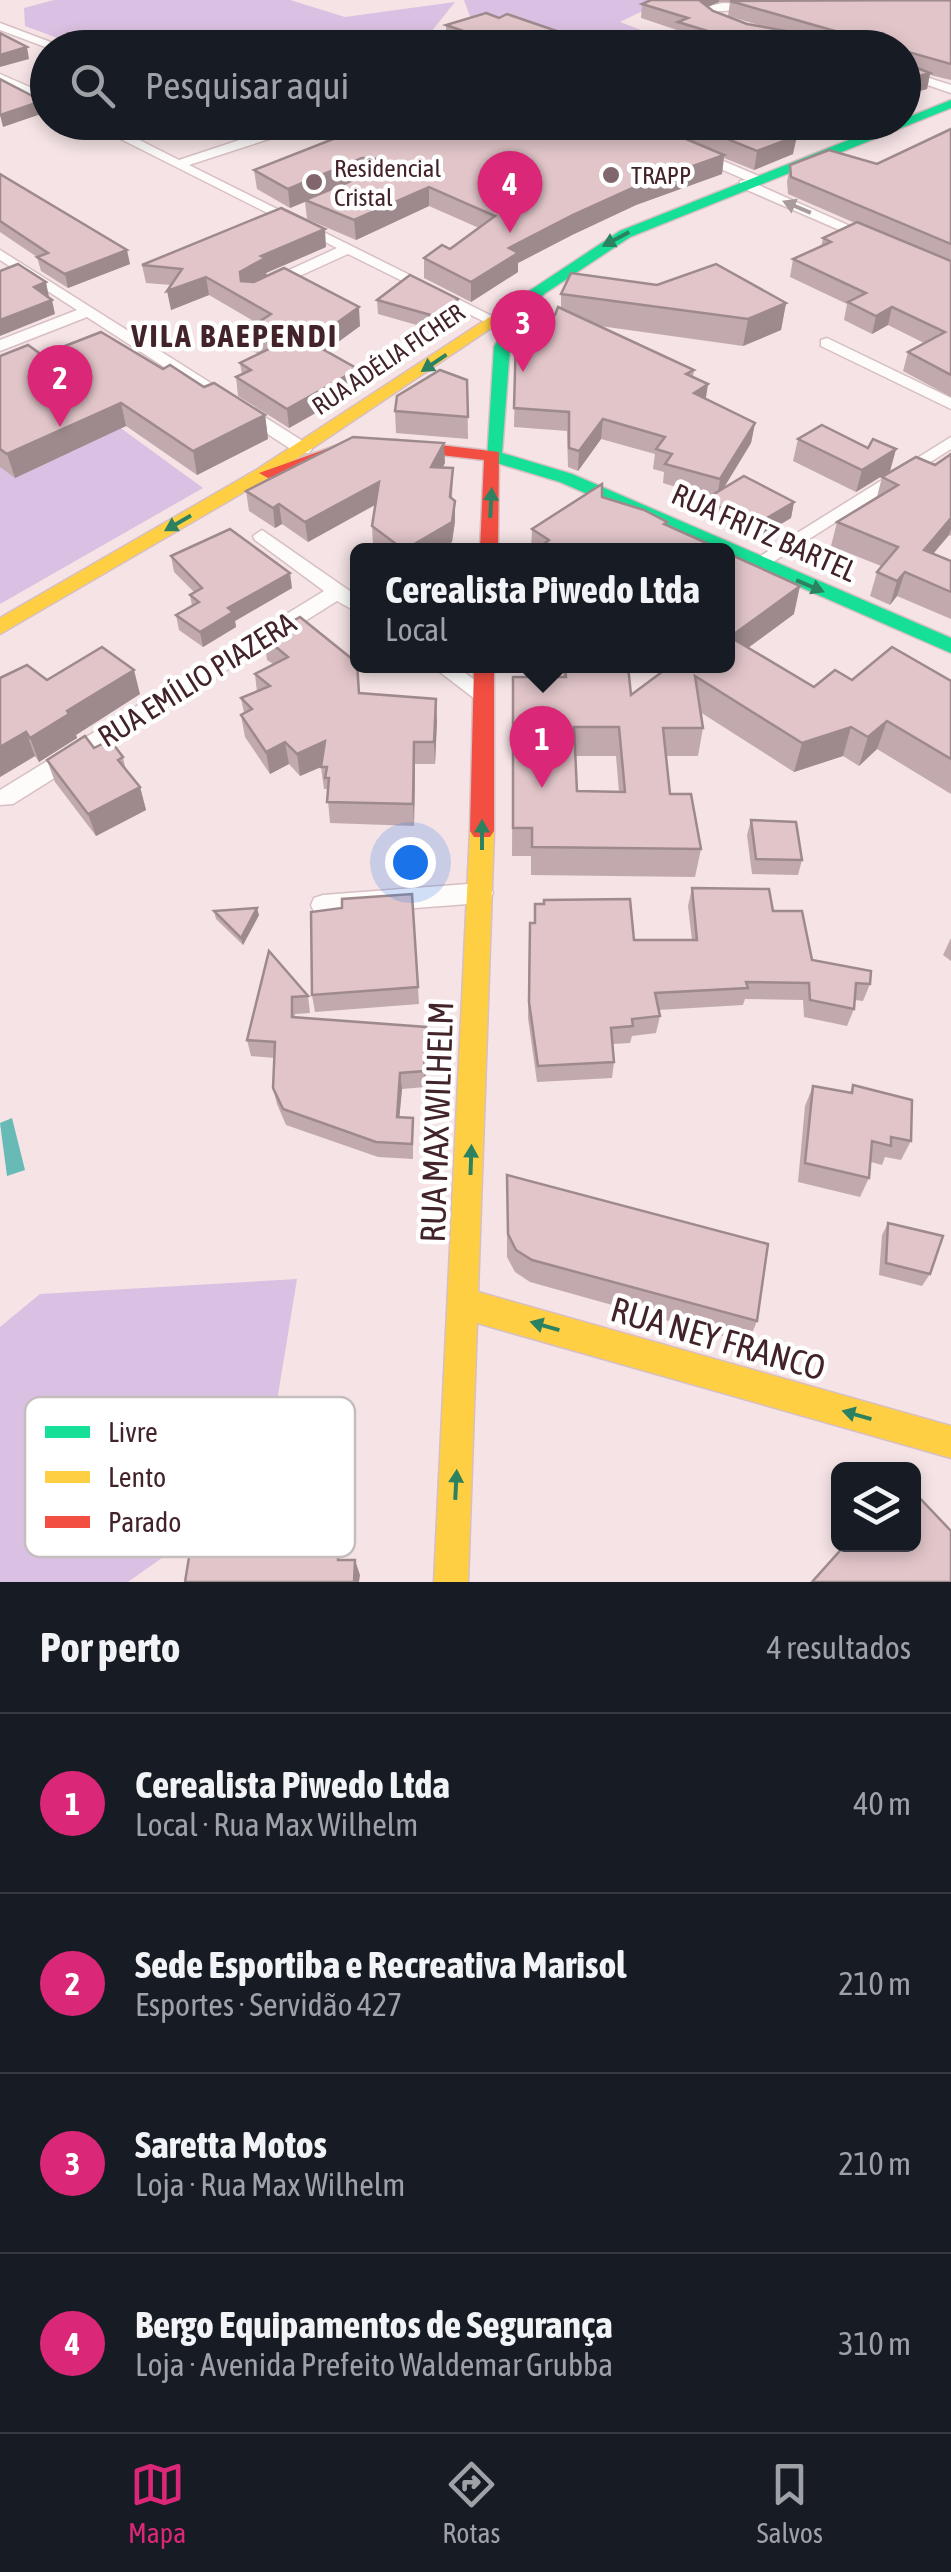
<!DOCTYPE html>
<html lang="pt">
<meta charset="utf-8">
<style>
:root{--surface:#171b24;--page:#242831;--text:#f1f3f6;--muted:#9ea1a6;--line:#363941;--accent:#db2777}
body{margin:0;font-family:"Asap Condensed",sans-serif;background:var(--page);color:var(--text)}
.controls{position:absolute;right:30px;bottom:30px;display:grid;overflow:hidden;border-radius:15px;box-shadow:0 5px 15px #0003}
.controls button{width:90px;height:90px;display:grid;place-items:center;padding:0;border:0;border-bottom:2px solid var(--line);background:var(--surface);color:var(--text);font:50px sans-serif}
.you{position:absolute;left:410px;top:862px;width:35px;height:35px;margin:-25px;border:8px solid #fff;border-radius:50%;background:#1a73e8;box-shadow:0 0 0 15px #1a73e833}
.badge{display:grid;place-items:center;width:65px;height:65px;border-radius:50%;background:var(--accent);color:#fff;font-size:32px;font-weight:700}
.pin{position:absolute;translate:-50% -82px;filter:drop-shadow(0 2px 5px #0008)}
.pin::after{content:'';position:absolute;top:52px;width:35px;height:30px;background:inherit;clip-path:polygon(0 0,100% 0,50% 100%)}
.popup{position:absolute;left:350px;top:543px;width:385px;height:130px;box-sizing:border-box;display:grid;place-content:center;border-radius:15px;background:var(--surface);filter:drop-shadow(0 2px 8px #0005);font-size:32px;white-space:nowrap;color:var(--muted)}
.popup b{font-size:38px;color:var(--text)}
.popup::after{content:'';position:absolute;left:50%;top:100%;margin-left:-20px;border:20px solid transparent;border-top-color:var(--surface)}
.list{margin:0;padding:0;list-style:none}
h2{display:flex;justify-content:space-between;align-items:center;height:130px;margin:0;padding:0 40px;font-size:42px}
h2 small{font-size:32px;font-weight:400;color:var(--muted)}
.list li{display:grid;grid-template-columns:65px 1fr auto;gap:30px;align-items:center;box-sizing:border-box;height:180px;padding:0 40px;border-top:2px solid var(--line)}
.list b{display:block;font-size:38px;white-space:nowrap}
.list p{margin:0;font-size:32px;white-space:nowrap;color:var(--muted)}
.list em{font-size:32px;font-style:normal;color:var(--muted)}
.icon{flex:none;width:55px;height:55px;fill:none;stroke:currentColor;stroke-width:2;stroke-linecap:round;stroke-linejoin:round}
.map{position:relative;flex:none;width:951px;height:1582px;overflow:hidden}
.search{position:absolute;background:var(--surface);box-shadow:0 5px 15px #0003;left:30px;right:30px;top:30px;height:110px;display:flex;align-items:center;gap:25px;box-sizing:border-box;padding:0 35px;border-radius:55px;color:var(--muted);font-size:38px}
.sheet{height:850px;background:var(--surface)}
nav{display:flex;justify-content:space-around;align-items:center;box-sizing:border-box;height:140px;border-top:2px solid var(--line);background:var(--surface);font-size:28px;color:var(--muted)}
nav a{display:grid;justify-items:center;gap:5px}
nav .on{color:var(--accent)}
.map>svg:first-child{display:block}
.green{fill:#dac0e2}
.water{fill:#67bab5}
.lines{fill:none;stroke-linecap:round;stroke-linejoin:round}
.street-casing{stroke:#d7bfc2;stroke-width:3}
.fast-casing{stroke:#d7bfc2;stroke-width:3}
.slow-casing{stroke:#d7bfc2;stroke-width:3}
.jam-casing{stroke:#d7bfc2;stroke-width:3}
.street{fill:#fefbfb;fill-rule:evenodd}
.fast{fill:#16e098;fill-rule:evenodd}
.slow{fill:#ffcf43;fill-rule:evenodd}
.jam{fill:#f24e42;fill-rule:evenodd}
.wall{fill:#c2a9ad;fill-rule:evenodd}
.shaded-wall{fill:#9e8a8d}
.building{fill:#e1c5c9;stroke:#9e8a8d;stroke-width:2.5;fill-rule:evenodd}
.oneway{fill:#a99a9c}
.oneway2{fill:#2c8260}
.poi-dot{fill:#81666b;stroke:#fff;stroke-width:4}
.labels{text-anchor:middle;stroke-width:9;stroke-linejoin:round;paint-order:stroke}
.far-poi-label{font-size:25px;fill:#422329;stroke:#fff;text-anchor:start}
.far-street-label{font-size:25px;fill:#422329;stroke:#fff}
.street-label{font-size:30px;fill:#422329;stroke:#fff}
.far-district-label{font-size:32px;font-weight:bold;letter-spacing:2.5px;fill:#422329;stroke:#fff}
.near-street-label{font-size:35px;fill:#422329;stroke:#fff}
.key{fill:#fff;stroke:#c6bdbf;stroke-width:2.5}
.key-label{font-size:28px;fill:#422329}
</style>
<div class="map">
<svg width="951" height="1582" viewBox="0 0 951 1582">
<rect width="100%" height="100%" fill="#f5e3e5"/>
<!-- green -->
<g class="green">
<polygon points="54,0 290,0 345,17 455,2 419,47 183,48 179,43 71,43 25,26 24,8"/>
<polygon points="464,0 665,0 620,22 685,47 570,47 472,22"/>
<polygon points="23,357 203,488 0,604 0,367"/>
<polygon points="297,1279 263,1486 128,1582 0,1582 0,1327 40,1294"/>
</g>
<!-- water -->
<polygon class="water" points="12,1118 25,1170 7,1176 0,1123"/>
<g class="lines">
<!-- street casing -->
<g class="street-casing">
<g id="street">
<polygon points="723,3 760,5 765,8 709,12 722,22 717,25 700,16 699,8"/>
<polygon points="0,23 61,46 62,48 48,48 0,30"/>
<polygon points="904,70 951,85 951,93 904,77"/>
<polygon points="0,74 48,95 48,103 0,81"/>
<polygon points="87,122 104,122 179,160 273,129 283,122 298,122 281,135 189,165 502,321 489,324 348,254 273,288 263,288 263,282 337,248"/>
<polygon points="695,149 761,177 761,183 756,184 877,238 865,241 740,187 740,181 746,180 691,156 691,150"/>
<polygon points="0,250 309,445 312,449 309,453 297,453 87,317 0,351 0,340 77,310 0,260"/>
<polygon points="827,338 951,398 951,409 821,346 821,340"/>
<polygon points="951,437 951,449 765,567 751,567 749,563"/>
<polygon points="262,530 357,596 357,612 337,601 13,804 0,805 0,790 324,591 255,540 253,536"/>
<polygon points="432,666 456,666 493,694 482,701 475,699"/>
<polygon points="481,883 490,886 493,893 490,900 481,903 323,915 314,912 311,905 314,898 323,895"/>
</g>
</g>
<!-- fast casing -->
<g class="fast-casing">
<polygon id="fast" points="951,100 951,108 630,237 544,294 522,321 510,347 502,453 572,474 951,638 951,653 727,555 727,550 716,550 560,482 487,460 494,347 511,316 502,315 502,309 620,231 894,122 904,122 904,119"/>
</g>
<!-- slow casing -->
<g class="slow-casing">
<g id="slow">
<polygon points="502,309 515,312 268,478 0,634 0,618 256,470"/>
<polygon points="482,822 490,825 494,831 478,1292 951,1426 951,1458 477,1323 468,1582 434,1582 470,831 474,825"/>
</g>
</g>
<!-- jam casing -->
<g class="jam-casing">
<g id="jam">
<polygon points="352,440 397,440 499,452 498,550 480,550 484,460 397,450 354,450 268,478 259,473"/>
<polygon points="474,666 494,666 494,831 490,837 474,837 470,831"/>
</g>
</g>
<!-- street -->
<use href="#street" class="street"/>
<!-- fast -->
<use href="#fast" class="fast"/>
<!-- slow -->
<use href="#slow" class="slow"/>
<!-- jam -->
<use href="#jam" class="jam"/>
</g>
<!-- wall -->
<g class="wall">
<path d="M651 0H951V80L930 75 927 89 904 95V48H710L676 37 677 30 641 18 642 4ZM719 2H730L728 16 769 28 747 24 713 11 708 7Z"/>
<polygon points="446,25 586,41 586,48 461,48 446,42"/>
<polygon points="115,122 157,122 133,131"/>
<polygon points="208,122 273,122 238,136"/>
<polygon points="298,122 758,122 793,154 754,170 724,158 722,174 636,205 572,235 518,263 518,272 471,302 424,278 424,258 450,249 479,228 429,206 356,240 307,219 305,202 290,208 257,189 254,170 331,140 299,126"/>
<polygon points="951,129 951,397 903,371 908,352 924,343 888,325 872,334 844,320 847,304 790,277 793,259 821,247 823,238 855,223 788,194 787,182 790,165 877,164"/>
<polygon points="0,174 130,264 68,288 41,271 37,257 0,232"/>
<polygon points="326,247 266,273 267,276 360,326 326,351 358,369 360,388 289,428 238,396 236,377 242,375 240,363 259,354 248,349 245,331 257,323 209,295 171,310 171,285 146,283 142,265"/>
<polygon points="561,294 786,303 781,330 743,346 600,326 694,370 693,377 708,384 705,399 755,423 751,443 723,489 794,502 791,518 754,540 702,515 704,500 709,497 663,483 664,472 653,469 655,454 601,439 578,471 568,467 567,431 514,427 516,337 555,315 561,308"/>
<polygon points="458,299 459,313 438,331 378,314 377,300"/>
<polygon points="42,355 163,369 265,415 268,439 197,475 126,426 15,478 0,467 0,356"/>
<polygon points="467,380 468,439 396,433 395,411"/>
<polygon points="798,439 868,448 896,449 890,471 856,492 793,461"/>
<polygon points="951,454 951,536 949,535 933,554 951,561 951,619 897,596 890,605 870,596 877,572 881,566 831,546 837,522 877,497 882,477 935,465"/>
<polygon points="445,463 442,468 453,468 452,499 455,501 455,521 452,542 438,550 379,550 373,546 372,526 375,505 308,542 282,524 275,528 249,511 246,491"/>
<polygon points="602,497 666,525 722,550 531,550 532,529"/>
<path d="M727 553 794 614 748 648 814 687 852 680 951 681V794L877 749 859 766 843 756 794 772 700 712 703 728 698 756H666L670 794 701 849 695 877 531 875V856H512L513 677H563V666H628L631 695 727 666ZM575 756H616L619 792 577 791Z"/>
<polygon points="171,556 292,588 235,621 236,627 203,647 179,630 176,615 192,606 190,595 194,592 174,572"/>
<polygon points="357,564 357,587 351,583 350,568"/>
<polygon points="264,637 360,693 437,721 435,764 415,764 414,826 330,823 327,789 324,789 321,767 300,776 289,764 270,774 245,737 241,715 244,713 241,698 257,692 255,674 273,664 267,660"/>
<polygon points="0,678 47,680 140,694 76,735 77,738 39,762 35,756 0,777"/>
<polygon points="94,748 123,757 126,771 140,787 146,810 96,836 55,782 47,760"/>
<polygon points="751,820 802,860 798,875 752,874 747,835"/>
<polygon points="692,888 773,911 812,960 870,984 863,1001 855,1000 854,1009 847,1026 804,1017 803,1000 745,999 743,1005 658,1010 660,1016 656,1033 632,1036 630,1043 613,1044 614,1062 612,1078 537,1082 528,1018 529,940 534,923 535,904 634,940 692,940 688,906"/>
<polygon points="412,894 419,1004 315,1012 312,995 342,908"/>
<polygon points="214,911 259,915 243,945 216,919"/>
<polygon points="951,938 951,961 943,955"/>
<polygon points="269,951 308,996 310,1013 295,1014 295,1017 427,1044 425,1087 402,1089 399,1117 413,1118 413,1159 378,1157 286,1125 277,1104 273,1088 275,1058 251,1056 247,1040"/>
<polygon points="853,1085 911,1141 901,1160 885,1157 882,1165 871,1162 869,1178 860,1197 798,1182 805,1106 813,1086 850,1093"/>
<polygon points="507,1175 757,1321 748,1343 530,1282 515,1272 507,1257"/>
<polygon points="888,1223 930,1274 922,1286 879,1275 882,1235"/>
</g>
<!-- shaded-wall -->
<g class="shaded-wall">
<polygon points="696,0 719,0 719,2 695,12"/>
<polygon points="586,41 586,48 572,48"/>
<polygon points="27,47 29,59 0,67 0,55"/>
<polygon points="930,73 927,89 904,95 904,80"/>
<polygon points="42,101 44,113 3,127 0,115"/>
<polygon points="131,122 157,122 133,131"/>
<polygon points="237,122 273,122 238,136"/>
<polygon points="797,136 793,154 754,170 757,151"/>
<polygon points="724,155 722,174 636,205 572,235 518,263 518,272 471,302 471,282 509,248 573,215 637,186"/>
<polygon points="362,158 364,177 290,208 288,189"/>
<polygon points="429,187 429,206 356,240 354,220"/>
<polygon points="325,229 326,247 266,273 267,276 242,290 240,272 261,256"/>
<polygon points="127,250 130,264 68,288 65,274"/>
<polygon points="206,277 209,295 171,310 167,291"/>
<polygon points="46,282 49,297 38,302 34,287"/>
<polygon points="458,299 459,313 438,331 438,317"/>
<polygon points="52,300 55,314 0,336 0,320"/>
<polygon points="786,303 781,330 743,346 748,319"/>
<polygon points="359,307 360,326 312,361 310,342"/>
<polygon points="892,307 888,325 872,334 876,316"/>
<polygon points="358,369 360,388 289,428 287,409"/>
<polygon points="708,384 705,404 694,393"/>
<polygon points="121,403 126,426 15,478 7,454"/>
<polygon points="265,415 268,439 197,475 193,451"/>
<polygon points="603,419 601,439 578,471 579,451"/>
<polygon points="755,423 751,443 717,499 720,479"/>
<polygon points="444,443 445,463 432,487 431,467"/>
<polygon points="896,449 890,471 856,492 862,470"/>
<polygon points="379,482 380,502 308,542 305,522"/>
<polygon points="455,501 455,521 452,542 438,550 404,550"/>
<polygon points="794,502 791,518 754,540 757,524"/>
<polygon points="279,504 282,524 275,528 273,508"/>
<polygon points="951,518 951,529 949,535 916,574 924,550"/>
<polygon points="905,572 897,596 890,605 897,581"/>
<polygon points="290,573 292,588 235,621 236,627 203,647 200,632 228,608"/>
<polygon points="800,586 794,614 727,663 730,637"/>
<polygon points="134,670 140,694 76,735 77,738 39,762 30,738 67,711"/>
<polygon points="436,699 437,721 435,764 434,742"/>
<polygon points="887,721 877,749 859,766 868,737"/>
<polygon points="851,727 843,756 794,772 802,743"/>
<polygon points="26,732 35,756 0,777 0,747"/>
<polygon points="325,741 328,764 300,776 297,754"/>
<polygon points="285,742 289,764 270,774 266,752"/>
<polygon points="414,742 415,764 414,826 413,804"/>
<polygon points="140,787 146,810 96,836 88,814"/>
<polygon points="257,908 259,915 243,945 241,938"/>
<polygon points="426,1027 427,1044 425,1087 424,1071"/>
<polygon points="400,1073 402,1089 398,1133 397,1117"/>
<polygon points="355,1560 360,1575 359,1582 354,1582"/>
</g>
<!-- building -->
<g class="building">
<polygon points="651,0 699,0 713,11 747,24 802,34 842,33 730,1 951,0 951,64 905,51 904,63 930,73 904,80 904,48 764,48 678,22 688,18 642,4"/>
<polygon points="486,13 499,18 507,14 586,41 572,48 507,48 509,47 446,25"/>
<polygon points="0,33 27,47 0,55"/>
<polygon points="0,79 42,101 0,115"/>
<polygon points="331,122 646,122 724,155 637,186 573,215 509,248 518,253 471,282 424,258 442,245 450,249 495,216 429,187 354,220 305,200 375,171 377,159 362,158 288,189 254,170 341,136 336,134 347,129"/>
<polygon points="685,122 758,122 797,136 757,151"/>
<polygon points="951,129 951,244 791,177 790,165 829,150 877,164"/>
<polygon points="0,174 127,250 65,274 37,257 48,253 0,221"/>
<polygon points="281,208 325,229 261,256 265,258 240,272 241,281 254,282 284,268 359,307 310,342 358,369 287,409 236,377 251,370 240,363 277,345 245,331 271,314 206,277 167,291 182,269 142,265"/>
<polygon points="857,222 951,261 951,375 908,352 945,332 892,307 876,316 848,302 866,293 793,259 831,242 823,238"/>
<polygon points="18,264 46,282 34,287 52,300 0,320 0,271"/>
<polygon points="716,264 786,303 748,319 561,294 571,273 657,285"/>
<polygon points="410,275 458,299 438,317 377,300"/>
<polygon points="558,307 694,370 686,374 708,384 694,393 755,423 720,479 665,464 672,454 656,449 665,437 603,419 579,451 569,448 569,412 514,408 516,337 555,315"/>
<polygon points="101,332 163,369 170,365 204,387 214,383 265,415 193,451 121,403 7,454 0,449 0,356 28,345 42,355"/>
<polygon points="440,370 467,380 468,417 395,411 397,396"/>
<polygon points="822,425 868,448 873,439 896,449 862,470 798,439"/>
<polygon points="353,437 444,443 431,467 453,468 450,497 455,501 452,522 404,550 372,526 379,482 305,522 279,504 273,508 246,491"/>
<polygon points="951,454 951,518 924,550 951,561 951,592 905,572 897,581 877,572 898,547 837,522 898,485 882,477 916,457 935,465"/>
<polygon points="744,476 794,502 757,524 704,500"/>
<polygon points="602,484 602,497 644,510 667,522 664,524 722,550 536,550 549,540 532,529"/>
<polygon points="230,529 290,573 228,608 233,612 200,632 176,615 199,602 190,595 202,588 171,556"/>
<path d="M727 553 800 586 730 637 814 687 835 670 852 680 892 647 951 681V759L887 721 868 737 851 727 802 743 695 676 703 728H663L670 794H691L701 849 532 847V828H513V677H566L565 666H628L631 695 670 666H727ZM574 727H619L625 792 577 791Z"/>
<polygon points="300,617 357,663 359,693 436,699 434,742 414,742 413,804 327,802 329,778 325,778 327,767 321,767 325,741 297,754 285,742 266,752 241,715 252,709 241,698 270,686 255,674 288,657 264,637"/>
<polygon points="102,647 134,670 67,711 69,714 30,738 26,732 0,747 0,678 27,665 47,680"/>
<polygon points="85,736 94,748 110,740 123,757 118,760 140,787 88,814 47,760"/>
<polygon points="751,820 796,822 802,860 756,859"/>
<polygon points="692,888 769,889 773,911 802,911 812,960 871,971 870,984 856,983 854,1009 810,1000 809,983 746,982 748,988 655,993 660,1016 632,1019 633,1026 611,1028 614,1062 538,1066 529,1002 530,923 535,923 535,904 544,904 544,900 630,899 634,940 697,940"/>
<polygon points="412,894 418,987 312,995 311,912 342,908 342,899"/>
<polygon points="257,908 241,938 214,911"/>
<polygon points="269,951 308,996 292,997 292,1017 426,1027 424,1071 400,1073 397,1117 413,1118 412,1144 376,1142 283,1109 273,1088 275,1042 247,1040"/>
<polygon points="853,1085 912,1100 911,1141 891,1137 891,1146 872,1141 869,1178 805,1163 813,1086 852,1093"/>
<polygon points="507,1175 768,1244 757,1321 532,1260 516,1250 508,1234"/>
<polygon points="888,1223 943,1236 930,1274 886,1263"/>
<polygon points="914,1492 951,1531 951,1582 812,1582 846,1544 914,1544"/>
<polygon points="191,1545 338,1553 338,1560 355,1560 354,1582 185,1582"/>
</g>
<!-- one-way arrows -->
<defs><path id="oneway-solid" d="M-6-.8H1V-3.2L6.5 0L1 3.2V.8H-6Z" transform="scale(2.5)"/></defs>
<use class="oneway" href="#oneway-solid" transform="translate(797 207) rotate(-157)"/>
<g class="oneway2">
<use href="#oneway-solid" transform="translate(616 239) rotate(152)"/>
<use href="#oneway-solid" transform="translate(434 363) rotate(146)"/>
<use href="#oneway-solid" transform="translate(491 503) rotate(-87)"/>
<use href="#oneway-solid" transform="translate(178 523) rotate(150)"/>
<use href="#oneway-solid" transform="translate(810 586) rotate(23)"/>
<use href="#oneway-solid" transform="translate(482 835) rotate(-90)"/>
<use href="#oneway-solid" transform="translate(471 1160) rotate(-88)"/>
<use href="#oneway-solid" transform="translate(545 1326) rotate(-164)"/>
<use href="#oneway-solid" transform="translate(857 1415) rotate(-164)"/>
<use href="#oneway-solid" transform="translate(456 1485) rotate(-87)"/>
</g>
<!-- markers -->
<g class="poi-dot">
<circle cx="611" cy="175" r="10"/>
<circle cx="314" cy="182" r="10"/>
</g>
<g class="labels">
<!-- far-poi labels -->
<g class="far-poi-label">
<text x="334" y="177">Residencial<tspan x="334" dy="29">Cristal</tspan></text>
<text x="631" y="184">TRAPP</text>
</g>
<!-- far-street labels -->
<g class="far-street-label">
<text transform="translate(388 359) rotate(-34)" y="9">RUA ADÉLIA FICHER</text>
</g>
<!-- street labels -->
<g class="street-label">
<text transform="translate(764 533) rotate(24)" y="10">RUA FRITZ BARTEL</text>
<text transform="translate(197 680) rotate(-32)" y="10">RUA EMÍLIO PIAZERA</text>
</g>
<!-- far-district labels -->
<g class="far-district-label">
<text x="235" y="347">VILA BAEPENDI</text>
</g>
<!-- near-street labels -->
<g class="near-street-label">
<text transform="translate(437 1122) rotate(-88)" y="12">RUA MAX WILHELM</text>
<text transform="translate(718 1339) rotate(16)" y="12">RUA NEY FRANCO</text>
</g>
</g>
<!-- legend -->
<rect x="25" y="1397" width="330" height="160" rx="15" class="key"/>
<rect x="45" y="1426" width="45" height="12" fill="#16e098"/>
<rect x="45" y="1471" width="45" height="12" fill="#ffcf43"/>
<rect x="45" y="1516" width="45" height="12" fill="#f24e42"/>
<g class="key-label">
<text x="108" y="1442">Livre</text>
<text x="108" y="1487">Lento</text>
<text x="108" y="1532">Parado</text>
</g>
</svg>
<div class="controls">
<button><svg class="icon" aria-label="layers" viewBox="0 0 24 24"><path d="M12 4l9 5-9 5-9-5zM3 14l9 5 9-5"/></svg></button>
</div>
<div class="you"></div>
<div class="pin badge" style="left:542px;top:788px">1</div>
<div class="popup"><b>Cerealista Piwedo Ltda</b>Local</div>
<div class="pin badge" style="left:60px;top:427px">2</div>
<div class="pin badge" style="left:523px;top:372px">3</div>
<div class="pin badge" style="left:510px;top:233px">4</div>
<div class="search"><svg class="icon" aria-label="search" viewBox="0 0 24 24"><circle cx="10" cy="10" r="6"/><path d="M15 15l6 6"/></svg>Pesquisar aqui</div>
</div>
<section class="sheet">
<h2>Por perto<small>4 resultados</small></h2>
<ul class="list">
<li><span class="badge">1</span><div><b>Cerealista Piwedo Ltda</b><p>Local · Rua Max Wilhelm</p></div><em>40 m</em></li>
<li><span class="badge">2</span><div><b>Sede Esportiba e Recreativa Marisol</b><p>Esportes · Servidão 427</p></div><em>210 m</em></li>
<li><span class="badge">3</span><div><b>Saretta Motos</b><p>Loja · Rua Max Wilhelm</p></div><em>210 m</em></li>
<li><span class="badge">4</span><div><b>Bergo Equipamentos de Segurança</b><p>Loja · Avenida Prefeito Waldemar Grubba</p></div><em>310 m</em></li>
</ul>
</section>
<nav>
<a class="on"><svg class="icon" aria-label="map" viewBox="0 0 24 24"><path d="M3 6l6-2 6 2 6-2v14l-6 2-6-2-6 2zM9 4v14M15 6v14"/></svg>Mapa</a>
<a><svg class="icon" aria-label="directions" viewBox="0 0 24 24"><path d="M12 3l9 9-9 9-9-9zM9 14v-3h6M13 9l2 2-2 2"/></svg>Rotas</a>
<a><svg class="icon" aria-label="saved" viewBox="0 0 24 24"><path d="M7 4h10v16l-5-4-5 4z"/></svg>Salvos</a>
</nav>
